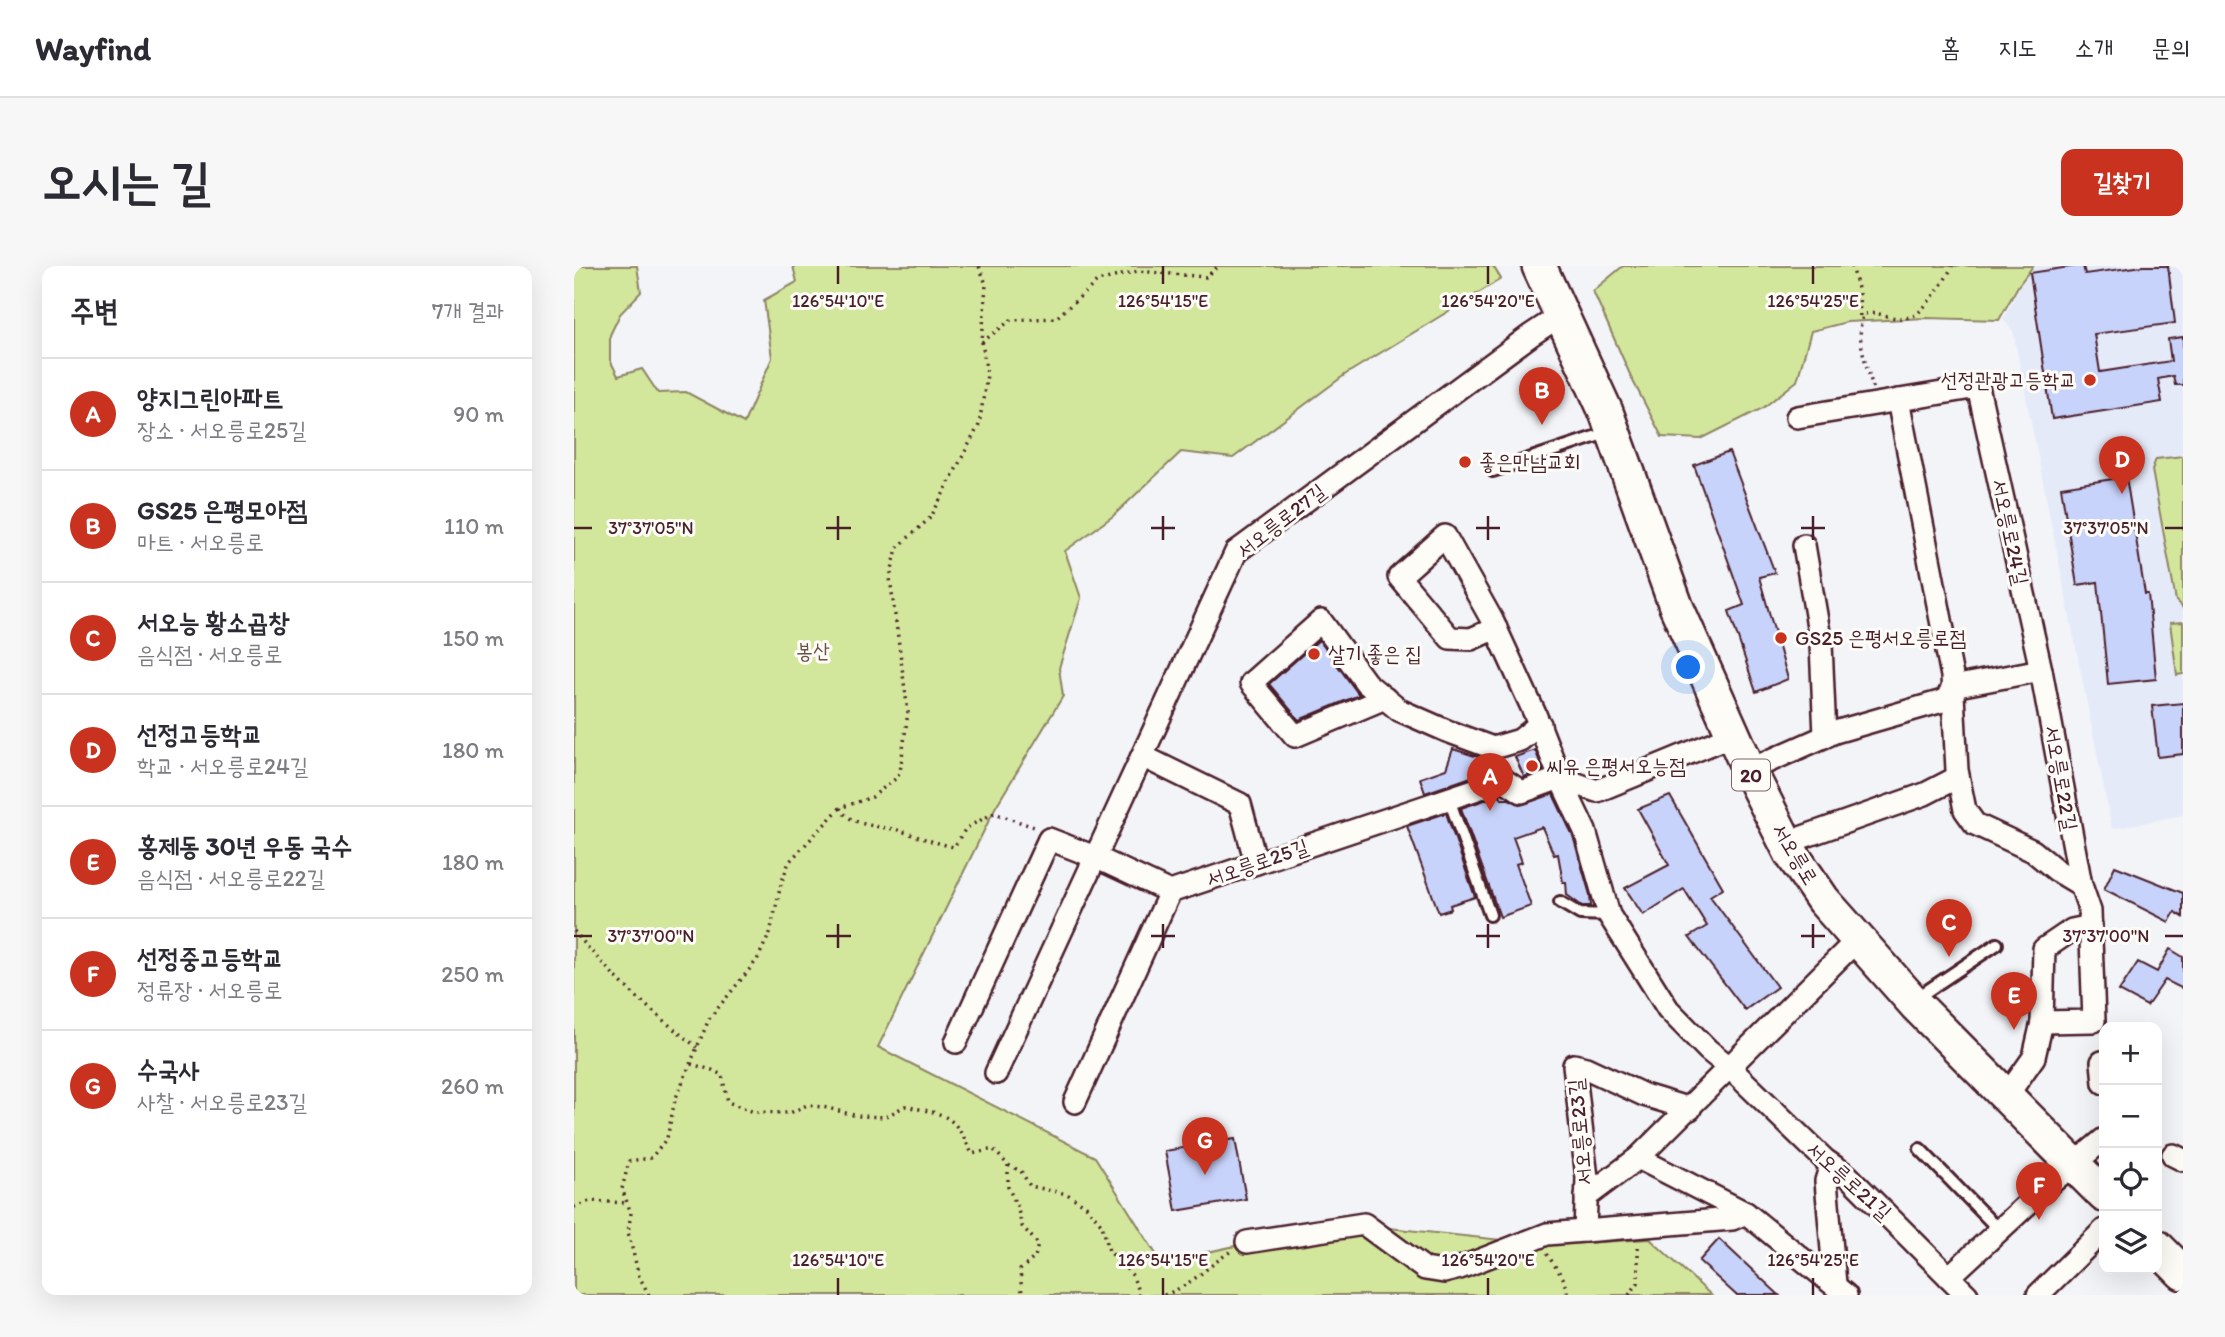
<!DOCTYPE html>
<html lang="ko">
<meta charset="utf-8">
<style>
:root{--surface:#fff;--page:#f7f7f7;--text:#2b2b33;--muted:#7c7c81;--line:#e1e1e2;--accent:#c8321e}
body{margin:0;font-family:Itim,"Poor Story",sans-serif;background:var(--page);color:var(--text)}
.controls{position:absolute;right:21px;bottom:21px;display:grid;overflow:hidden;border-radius:14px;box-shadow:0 7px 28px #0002}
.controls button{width:63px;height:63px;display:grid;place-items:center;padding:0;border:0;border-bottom:2px solid var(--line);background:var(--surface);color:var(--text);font:35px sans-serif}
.you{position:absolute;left:1115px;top:402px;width:24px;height:24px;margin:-18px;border:5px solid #fff;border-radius:50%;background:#1a73e8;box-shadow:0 0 0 10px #1a73e833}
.badge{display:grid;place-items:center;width:46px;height:46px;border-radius:50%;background:var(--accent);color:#fff;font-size:23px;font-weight:700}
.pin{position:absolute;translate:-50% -58px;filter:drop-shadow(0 2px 4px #0008)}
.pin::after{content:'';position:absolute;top:37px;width:24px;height:21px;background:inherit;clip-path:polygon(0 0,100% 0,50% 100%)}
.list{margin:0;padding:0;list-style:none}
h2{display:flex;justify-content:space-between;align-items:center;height:91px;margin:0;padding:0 28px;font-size:30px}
h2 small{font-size:23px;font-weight:400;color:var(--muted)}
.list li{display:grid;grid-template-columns:46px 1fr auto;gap:21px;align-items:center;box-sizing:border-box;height:112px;padding:0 28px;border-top:2px solid var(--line)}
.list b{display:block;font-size:26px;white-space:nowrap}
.list p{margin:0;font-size:23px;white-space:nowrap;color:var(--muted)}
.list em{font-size:23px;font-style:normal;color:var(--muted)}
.icon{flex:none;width:38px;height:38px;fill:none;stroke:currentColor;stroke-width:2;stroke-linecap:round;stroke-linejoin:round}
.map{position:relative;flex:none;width:1609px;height:1029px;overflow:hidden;border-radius:14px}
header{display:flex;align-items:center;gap:42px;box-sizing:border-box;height:98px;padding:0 35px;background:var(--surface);border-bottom:2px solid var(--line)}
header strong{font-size:33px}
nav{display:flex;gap:38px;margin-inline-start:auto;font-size:24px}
.intro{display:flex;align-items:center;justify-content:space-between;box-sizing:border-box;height:168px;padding:0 42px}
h1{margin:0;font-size:49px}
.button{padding:18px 32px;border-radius:14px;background:var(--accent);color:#fff;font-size:24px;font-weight:700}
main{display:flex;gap:42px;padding:0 42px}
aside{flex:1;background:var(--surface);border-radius:14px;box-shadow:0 7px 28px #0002}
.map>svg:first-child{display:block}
.built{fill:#e5eaf9}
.green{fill:#d3e79c;stroke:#8e8364;stroke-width:2}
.building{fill:#c8d3fb;stroke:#4a1f2b;stroke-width:2}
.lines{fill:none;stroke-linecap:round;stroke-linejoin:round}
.lane-casing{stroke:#4a1f2b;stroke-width:16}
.street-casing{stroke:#4a1f2b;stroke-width:26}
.primary-casing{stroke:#4a1f2b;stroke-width:38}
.path{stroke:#4a1f2b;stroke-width:3.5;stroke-dasharray:2 5;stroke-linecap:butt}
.lane{stroke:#fdfcf7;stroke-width:10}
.street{stroke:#fdfcf7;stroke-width:21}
.primary{stroke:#fdfcf7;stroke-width:33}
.ticks{fill:none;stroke:#4a1f2b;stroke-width:2.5}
.poi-dot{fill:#c8321e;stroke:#fdfcf7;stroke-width:2.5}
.labels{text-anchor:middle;stroke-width:6;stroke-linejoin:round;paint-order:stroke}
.shield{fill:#fdfcf7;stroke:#806168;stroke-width:2}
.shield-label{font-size:19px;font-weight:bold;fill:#4a1f2b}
.poi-label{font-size:21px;fill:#4a1f2b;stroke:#fdfcf7;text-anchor:start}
.street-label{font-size:21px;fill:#4a1f2b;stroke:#fdfcf7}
.park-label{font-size:21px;fill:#6c5147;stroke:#fdfcf7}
.ticks-label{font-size:18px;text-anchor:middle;fill:#4a1f2b;stroke:#fdfcf7;stroke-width:6;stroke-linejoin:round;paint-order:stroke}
</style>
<header>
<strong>Wayfind</strong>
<nav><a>홈</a><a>지도</a><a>소개</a><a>문의</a></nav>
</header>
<div class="intro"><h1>오시는 길</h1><a class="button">길찾기</a></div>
<main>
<aside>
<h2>주변<small>7개 결과</small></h2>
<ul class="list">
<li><span class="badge">A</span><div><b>양지그린아파트</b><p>장소 · 서오릉로25길</p></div><em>90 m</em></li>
<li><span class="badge">B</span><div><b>GS25 은평모아점</b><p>마트 · 서오릉로</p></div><em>110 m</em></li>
<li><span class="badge">C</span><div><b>서오능 황소곱창</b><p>음식점 · 서오릉로</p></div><em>150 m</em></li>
<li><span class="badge">D</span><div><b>선정고등학교</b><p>학교 · 서오릉로24길</p></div><em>180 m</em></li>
<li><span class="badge">E</span><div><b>홍제동 30년 우동 국수</b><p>음식점 · 서오릉로22길</p></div><em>180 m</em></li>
<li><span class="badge">F</span><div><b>선정중고등학교</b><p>정류장 · 서오릉로</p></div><em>250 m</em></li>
<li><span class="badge">G</span><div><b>수국사</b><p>사찰 · 서오릉로23길</p></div><em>260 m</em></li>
</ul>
</aside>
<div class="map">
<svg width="1609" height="1029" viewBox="0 0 1609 1029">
<rect width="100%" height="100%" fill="#f2f4f8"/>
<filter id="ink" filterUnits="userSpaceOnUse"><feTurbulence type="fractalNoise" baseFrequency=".0143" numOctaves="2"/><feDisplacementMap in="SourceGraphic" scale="14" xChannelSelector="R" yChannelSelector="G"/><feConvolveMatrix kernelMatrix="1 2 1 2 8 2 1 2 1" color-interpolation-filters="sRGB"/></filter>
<g filter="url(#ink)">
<!-- built -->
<polygon class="built" points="1461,0 1609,0 1609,549 1538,563 1439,65 1429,53 1451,11"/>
<!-- green -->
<g class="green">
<polygon points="0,0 63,0 67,26 46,48 36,69 36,94 44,110 68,103 84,127 112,126 170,157 198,92 190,34 223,16 219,0 919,0 927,13 772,108 659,192 607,186 539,250 491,285 507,332 485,402 489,430 421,542 304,781 521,891 587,996 768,957 974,979 1076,973 1137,1029 0,1029"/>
<polygon points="1049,0 1459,0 1444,20 1425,54 1352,52 1273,56 1237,65 1223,115 1189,142 1127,173 1088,171 1058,113 1019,25"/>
<polygon points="1609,190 1609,342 1602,335 1578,204 1582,193"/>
<polygon points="1609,356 1609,408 1603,409 1596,357"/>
</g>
<!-- building -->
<g class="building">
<polygon points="1502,0 1509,0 1511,8 1569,0 1594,0 1601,57 1520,68 1526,106 1597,95 1594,73 1609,71 1609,119 1601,119 1599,110 1584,113 1588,136 1478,153 1456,7"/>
<polygon points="1155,186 1201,307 1185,311 1214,413 1182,426 1155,345 1170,339 1120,199"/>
<polygon points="1552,211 1571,328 1574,328 1582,413 1534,418 1524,316 1503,319 1487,221"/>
<polygon points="745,374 785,429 725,454 695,418"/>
<polygon points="1609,437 1609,488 1584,491 1578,440"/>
<polygon points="879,483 910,493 906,508 851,527 846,512 872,503"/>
<polygon points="961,484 969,504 950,511 941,491"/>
<polygon points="979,528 999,570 1016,629 1017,640 1008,640 993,629 992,616 989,616 984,588 980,589 968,561 939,571 948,596 942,598 957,640 926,651 887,542 926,529 928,533 935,533 947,539"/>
<polygon points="1096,530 1149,622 1136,630 1203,721 1171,744 1115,671 1133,660 1110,623 1069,649 1051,622 1095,599 1064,543"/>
<polygon points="872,547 901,631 876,639 877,643 865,647 833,560"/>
<polygon points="1541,600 1609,627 1609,651 1601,646 1595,656 1530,623"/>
<polygon points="1596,683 1609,691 1609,723 1591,714 1573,740 1545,725 1564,696 1583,706"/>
<polygon points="661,873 672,933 602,945 591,885"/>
<polygon points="1145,973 1205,1029 1162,1029 1125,995"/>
</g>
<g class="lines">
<!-- lane casing -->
<g class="lane-casing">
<g id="lane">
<polyline points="919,205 1035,166"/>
<polyline points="875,533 916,649"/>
<polyline points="986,636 1006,648 1035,649"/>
<polyline points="1341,733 1423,678"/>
<polyline points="1346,883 1426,965"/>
</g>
</g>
<!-- street casing -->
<g class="street-casing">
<g id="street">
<polyline points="1324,134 1378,410 1383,504 1391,544 1401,558 1459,585 1482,604 1507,619"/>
<polyline points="1223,151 1404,121 1467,404 1507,619 1516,645 1520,755 1468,756"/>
<polyline points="1230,279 1247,378 1251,470"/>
<polyline points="922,362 897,373 876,372 825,311 871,270 918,354 961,448 986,512 1011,565 1035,649 1094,743 1134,784 1155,801 1251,894 1274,910 1393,1029"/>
<polyline points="811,432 721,470 677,417 747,355 792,417 825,444 873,465 919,482 946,474 966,458"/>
<polyline points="568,490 666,538 682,597"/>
<polyline points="1175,504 1261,466 1372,434 1379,421 1467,404"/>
<polyline points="1212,577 1351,528 1384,511"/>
<polyline points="382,776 475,573 521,591 596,626"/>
<polyline points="1528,796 1530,817"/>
<polyline points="422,807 662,286 957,69 987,49"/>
<polyline points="1432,831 1460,791 1468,756 1470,683 1498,664 1517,660"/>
<polyline points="501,836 596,626 930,514 948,526 986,512 1023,525 1159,469"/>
<polyline points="1599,889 1609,894"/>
<polyline points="1064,892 1172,947 1272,1029"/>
<polyline points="1257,899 1252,915 1261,1018"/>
<polyline points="1012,931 1064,892 1284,673"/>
<polyline points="1011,965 1013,912 1000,799 1012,802 1070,829 1116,843"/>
<polyline points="673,976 790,958 851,1003 870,1006 886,1002 973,968 1158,953 1172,947"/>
<polyline points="1375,1011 1471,922 1530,873"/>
<polyline points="1464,1029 1530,964"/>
</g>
</g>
<!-- primary casing -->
<g class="primary-casing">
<g id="primary">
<polyline points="965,0 1032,146 1102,340 1175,504 1217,587 1249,634 1343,740 1530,929"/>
<polyline points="1583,981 1609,1007"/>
</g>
</g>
<!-- path -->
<g class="path">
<polyline points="1278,0 1285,26 1286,53"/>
<polyline points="408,76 437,54 482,52 524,15 564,5 632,11 645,0"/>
<path d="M1299 122C1293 100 1280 68 1290 48 1303 45 1312 51 1324 52 1329 52 1336 52 1341 49 1350 44 1374 12 1378 0"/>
<path d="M266 542C277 562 308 559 327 565 345 571 362 577 380 581L392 562 420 547 463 562"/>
<path d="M0 665C36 709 78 747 123 781"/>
<path d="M117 798 138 804 148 809 154 836 180 846 216 847 233 839 254 842 283 850 311 851 331 840C373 849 379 847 398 888L419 883 434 899 447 905 456 920 493 928 512 940 528 959 535 985 559 1010 565 1029"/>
<polyline points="434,899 434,921 443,940 448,960 464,978 461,991 446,1004 448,1029"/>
<polyline points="0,941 16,935 53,937"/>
<polyline points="973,988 989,1012 994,1029"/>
<polyline points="75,1029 65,1010 54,966 57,947 48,923 55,895 77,892 93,872 101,834 135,753 183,694 196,667 207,618 215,596 266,542 298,531 321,513 326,506 334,446 316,312 323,282 357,251 405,159 413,109 408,76 412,18 405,0"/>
<path d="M590 1029C619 1019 633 1000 659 984"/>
<polyline points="1055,1029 1064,1017 1064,978"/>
</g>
<!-- lane -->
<use href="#lane" class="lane"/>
<!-- street -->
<use href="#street" class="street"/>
<!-- primary -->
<use href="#primary" class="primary"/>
</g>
</g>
<!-- ticks -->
<path class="ticks" d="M264 0V18M589 0V18M914 0V18M1239 0V18M264 250V274M589 250V274M914 250V274M1239 250V274M0 262H18M252 262H277M577 262H601M902 262H926M1227 262H1251M1591 262H1609M264 658V682M589 658V682M914 658V682M1239 658V682M0 670H18M252 670H277M577 670H601M902 670H926M1227 670H1251M1591 670H1609M264 1012V1029M589 1012V1029M914 1012V1029M1239 1012V1029"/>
<!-- markers -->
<g class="poi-dot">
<circle cx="1516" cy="114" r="7"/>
<circle cx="891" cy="196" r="7"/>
<circle cx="1207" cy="372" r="7"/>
<circle cx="740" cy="388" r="7"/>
<circle cx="958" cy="500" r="7"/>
</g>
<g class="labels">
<!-- shield labels -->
<rect class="shield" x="1158" y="493.5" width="38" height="31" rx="5"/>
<g class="shield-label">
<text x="1177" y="516">20</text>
</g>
<!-- poi labels -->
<g class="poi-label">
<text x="1502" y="121" text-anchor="end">선정관광고등학교</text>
<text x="905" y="203">좋은만남교회</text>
<text x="1221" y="379">GS25 은평서오릉로점</text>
<text x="754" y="395">살기 좋은 집</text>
<text x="972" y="507">씨유 은평서오능점</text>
</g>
<!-- street labels -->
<g class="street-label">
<text transform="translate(707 255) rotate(-38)" y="7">서오릉로27길</text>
<text transform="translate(1436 266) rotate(78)" y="7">서오릉로24길</text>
<text transform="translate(1487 512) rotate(80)" y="7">서오릉로22길</text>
<text transform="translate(1221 588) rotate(59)" y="7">서오릉로</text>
<text transform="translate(683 597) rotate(-19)" y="7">서오릉로25길</text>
<text transform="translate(1006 866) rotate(-95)" y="7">서오릉로23길</text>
<text transform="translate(1275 915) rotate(42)" y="7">서오릉로21길</text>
</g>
<!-- park labels -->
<g class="park-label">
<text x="239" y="392">봉산</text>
</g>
</g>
<g class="ticks-label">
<text x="264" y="41">126°54'10"E</text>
<text x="589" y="41">126°54'15"E</text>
<text x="914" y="41">126°54'20"E</text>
<text x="1239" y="41">126°54'25"E</text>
<text x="77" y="268">37°37'05"N</text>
<text x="1532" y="268">37°37'05"N</text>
<text x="77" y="676">37°37'00"N</text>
<text x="1532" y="676">37°37'00"N</text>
<text x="264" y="1000">126°54'10"E</text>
<text x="589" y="1000">126°54'15"E</text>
<text x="914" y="1000">126°54'20"E</text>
<text x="1239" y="1000">126°54'25"E</text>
</g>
</svg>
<div class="controls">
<button>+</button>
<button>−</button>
<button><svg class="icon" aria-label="locate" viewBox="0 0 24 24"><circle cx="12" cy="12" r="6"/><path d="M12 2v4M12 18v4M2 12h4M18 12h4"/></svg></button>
<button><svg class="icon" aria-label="layers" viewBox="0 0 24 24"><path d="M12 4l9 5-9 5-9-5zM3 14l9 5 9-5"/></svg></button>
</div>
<div class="you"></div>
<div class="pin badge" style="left:916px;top:545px">A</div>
<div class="pin badge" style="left:968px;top:159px">B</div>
<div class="pin badge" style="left:1375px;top:691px">C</div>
<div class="pin badge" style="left:1548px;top:228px">D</div>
<div class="pin badge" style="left:1440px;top:764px">E</div>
<div class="pin badge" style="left:1465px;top:954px">F</div>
<div class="pin badge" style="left:631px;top:909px">G</div>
</div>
</main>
